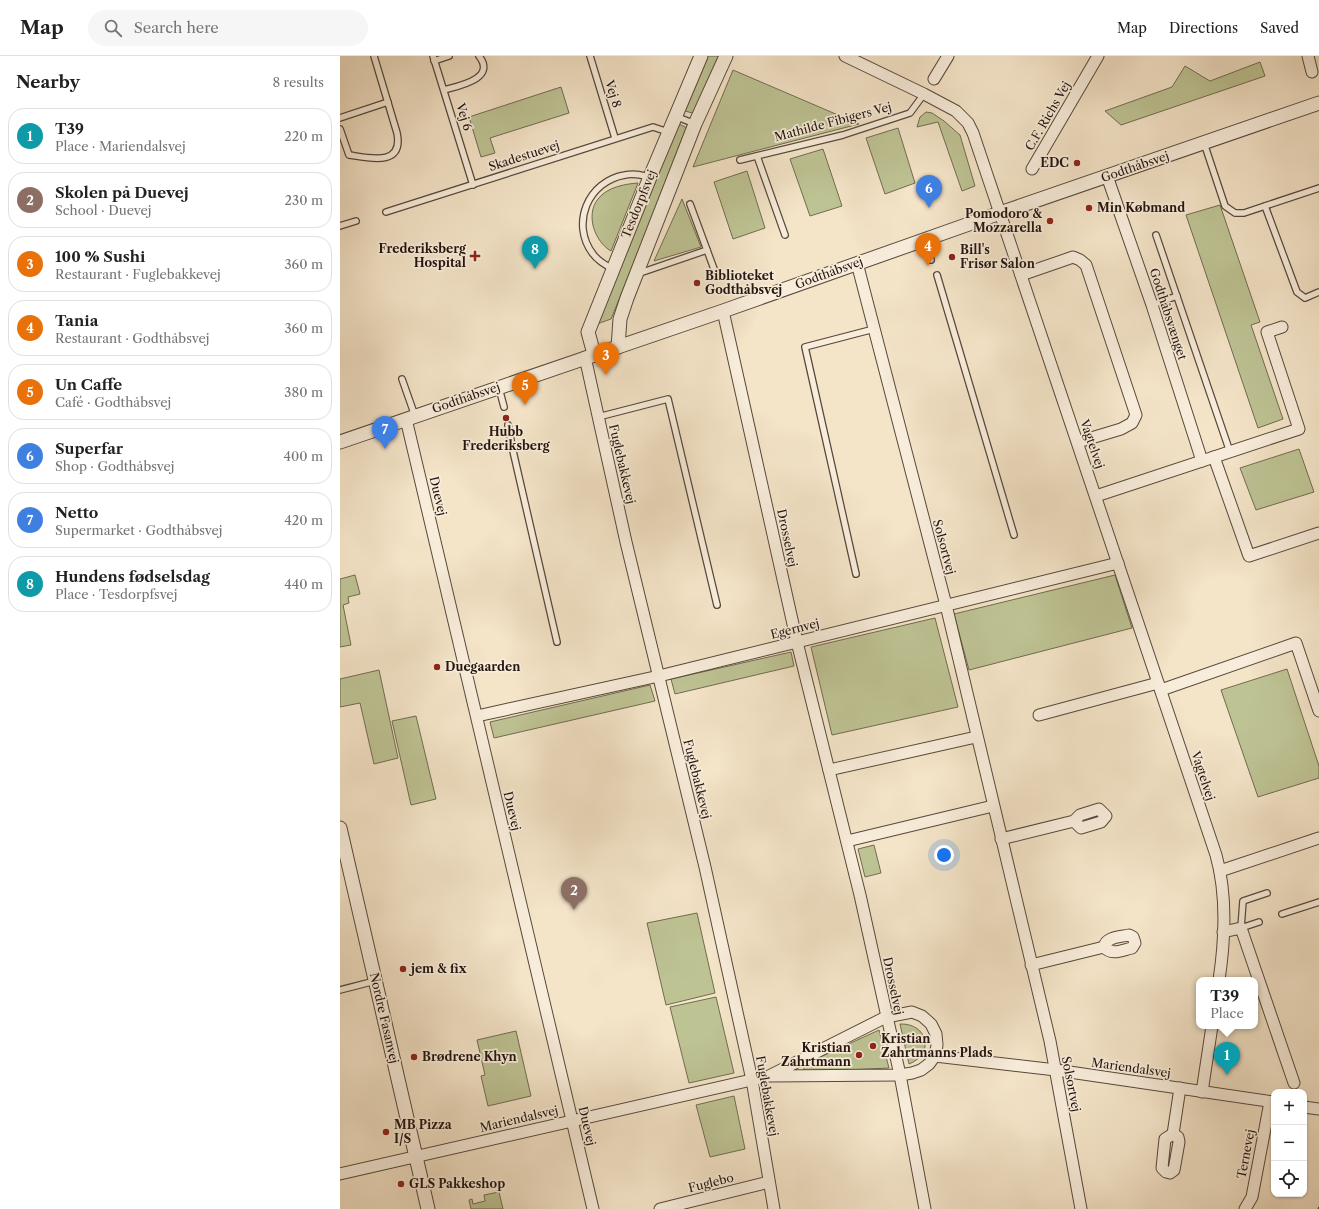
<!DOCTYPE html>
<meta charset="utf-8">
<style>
:root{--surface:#fff;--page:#f6f6f6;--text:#202124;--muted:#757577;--line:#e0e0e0;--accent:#8f2418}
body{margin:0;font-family:"Libre Caslon Text",serif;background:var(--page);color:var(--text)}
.controls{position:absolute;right:12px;bottom:12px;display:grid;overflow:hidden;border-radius:8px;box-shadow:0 1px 3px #0004}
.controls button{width:36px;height:36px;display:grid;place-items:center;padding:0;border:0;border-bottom:1px solid var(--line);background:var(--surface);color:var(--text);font:20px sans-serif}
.you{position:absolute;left:604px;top:799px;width:14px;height:14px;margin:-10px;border:3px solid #fff;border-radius:50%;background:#1a73e8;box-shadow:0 0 0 6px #1a73e833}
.badge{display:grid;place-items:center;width:26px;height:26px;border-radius:50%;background:var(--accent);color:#fff;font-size:13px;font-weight:700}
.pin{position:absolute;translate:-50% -33px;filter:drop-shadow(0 1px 2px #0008)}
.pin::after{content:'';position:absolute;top:21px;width:14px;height:12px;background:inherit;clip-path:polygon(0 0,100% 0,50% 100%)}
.popup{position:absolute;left:856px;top:921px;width:62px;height:52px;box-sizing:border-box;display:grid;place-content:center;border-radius:8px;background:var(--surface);filter:drop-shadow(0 1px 3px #0005);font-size:13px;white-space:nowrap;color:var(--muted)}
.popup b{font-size:15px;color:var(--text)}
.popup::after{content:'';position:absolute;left:50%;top:100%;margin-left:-8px;border:8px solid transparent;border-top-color:var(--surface)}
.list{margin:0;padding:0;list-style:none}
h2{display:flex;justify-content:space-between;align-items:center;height:52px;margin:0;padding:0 16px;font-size:17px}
h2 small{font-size:13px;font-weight:400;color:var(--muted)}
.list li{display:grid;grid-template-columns:26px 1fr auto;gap:12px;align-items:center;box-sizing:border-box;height:56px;margin:0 8px 8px;padding:0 8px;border:1px solid var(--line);border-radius:16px}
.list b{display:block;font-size:15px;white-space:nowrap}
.list p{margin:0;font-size:13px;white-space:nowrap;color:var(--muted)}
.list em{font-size:13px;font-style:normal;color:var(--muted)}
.icon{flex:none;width:22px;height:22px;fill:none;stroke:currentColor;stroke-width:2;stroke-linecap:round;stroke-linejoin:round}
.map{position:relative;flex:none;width:979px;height:1153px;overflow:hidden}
header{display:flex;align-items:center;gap:24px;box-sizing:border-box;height:56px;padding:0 20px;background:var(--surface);border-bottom:1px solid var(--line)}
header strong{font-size:19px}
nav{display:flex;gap:22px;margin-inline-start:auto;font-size:14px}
.search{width:280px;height:36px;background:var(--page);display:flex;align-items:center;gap:10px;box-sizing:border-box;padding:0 14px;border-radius:22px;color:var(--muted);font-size:15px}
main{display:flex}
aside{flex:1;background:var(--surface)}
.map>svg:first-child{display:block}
.green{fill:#bec394;stroke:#706c51}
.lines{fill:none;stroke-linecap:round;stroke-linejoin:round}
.service-casing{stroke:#57483c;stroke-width:8}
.minor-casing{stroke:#57483c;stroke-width:13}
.tertiary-casing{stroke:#57483c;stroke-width:15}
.service{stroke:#f8eddb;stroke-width:5.5}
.minor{stroke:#f8eddb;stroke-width:11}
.tertiary{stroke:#f8eddb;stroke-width:13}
.tram{stroke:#23140e;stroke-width:1}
.poi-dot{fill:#8f2418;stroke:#f8eddb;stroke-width:1.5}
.labels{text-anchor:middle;stroke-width:3.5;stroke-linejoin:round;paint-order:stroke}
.street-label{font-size:12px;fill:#23140e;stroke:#f8eddb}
.poi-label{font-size:12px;font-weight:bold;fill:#23140e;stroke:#f8eddb;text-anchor:start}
</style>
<header>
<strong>Map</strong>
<div class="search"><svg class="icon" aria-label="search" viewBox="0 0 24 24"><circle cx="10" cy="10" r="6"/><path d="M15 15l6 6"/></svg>Search here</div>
<nav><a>Map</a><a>Directions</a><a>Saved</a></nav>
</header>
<main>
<aside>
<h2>Nearby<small>8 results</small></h2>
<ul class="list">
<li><span class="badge" style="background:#0f9aa8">1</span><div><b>T39</b><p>Place · Mariendalsvej</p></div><em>220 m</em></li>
<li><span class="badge" style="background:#8d6e63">2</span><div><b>Skolen på Duevej</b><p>School · Duevej</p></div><em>230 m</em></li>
<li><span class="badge" style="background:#e8710a">3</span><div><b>100 % Sushi</b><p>Restaurant · Fuglebakkevej</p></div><em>360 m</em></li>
<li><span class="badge" style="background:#e8710a">4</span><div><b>Tania</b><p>Restaurant · Godthåbsvej</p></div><em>360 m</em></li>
<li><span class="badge" style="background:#e8710a">5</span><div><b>Un Caffe</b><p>Café · Godthåbsvej</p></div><em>380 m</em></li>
<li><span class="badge" style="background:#3f7fe0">6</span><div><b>Superfar</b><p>Shop · Godthåbsvej</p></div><em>400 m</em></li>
<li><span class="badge" style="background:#3f7fe0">7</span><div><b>Netto</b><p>Supermarket · Godthåbsvej</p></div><em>420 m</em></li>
<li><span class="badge" style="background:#0f9aa8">8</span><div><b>Hundens fødselsdag</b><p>Place · Tesdorpfsvej</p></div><em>440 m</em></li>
</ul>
</aside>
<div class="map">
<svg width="979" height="1153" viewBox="0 0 979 1153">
<rect width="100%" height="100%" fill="#f4e4c8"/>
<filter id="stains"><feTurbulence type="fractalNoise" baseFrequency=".005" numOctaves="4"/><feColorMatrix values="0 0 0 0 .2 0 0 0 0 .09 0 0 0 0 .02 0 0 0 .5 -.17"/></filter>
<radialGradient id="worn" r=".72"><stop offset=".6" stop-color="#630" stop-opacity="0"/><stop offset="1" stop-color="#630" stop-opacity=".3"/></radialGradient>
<!-- green -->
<g class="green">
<polygon points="368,0 380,0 356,58 345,55"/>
<polygon points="920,6 925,20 781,69 765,55 832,31 845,10 870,25"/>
<polygon points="393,14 519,68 353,111"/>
<polygon points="221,31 229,57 150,82 155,97 141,101 129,61"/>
<polygon points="586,56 592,57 604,65 620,79 635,130 622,135 598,66 577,71 580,61"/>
<polygon points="339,68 349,73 271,263 257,268"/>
<polygon points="558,72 575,127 545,138 526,82"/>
<polygon points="483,93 502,150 470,160 450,103"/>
<polygon points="407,115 425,172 393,183 374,126"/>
<path d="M298 127 271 195C255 186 245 159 258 143 267 131 285 128 298 127Z"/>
<polygon points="342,143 361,191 314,205"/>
<polygon points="880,149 920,266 911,269 943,363 918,372 846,159"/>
<polygon points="959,393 974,436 916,454 900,412"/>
<polygon points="15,519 20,538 8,541 9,547 3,549 11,589 0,591 0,523"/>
<polygon points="775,519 792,572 629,614 614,558"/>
<polygon points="595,562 618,651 492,679 471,591"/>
<polygon points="451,596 454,610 335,638 331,623"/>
<polygon points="947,613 979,710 979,722 918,741 881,634"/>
<polygon points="39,614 58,702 34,708 20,647 0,651 0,623"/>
<polygon points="310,629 315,645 154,682 150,666"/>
<polygon points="76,660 96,743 71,749 52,665"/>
<polygon points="534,789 541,817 525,821 518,793"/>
<polygon points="357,857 375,937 326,949 307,867"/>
<polygon points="376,941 394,1017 349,1027 330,951"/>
<path d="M560 968C588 967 595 998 569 1008Z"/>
<polygon points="539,974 549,1012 465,1016 463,1009"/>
<polygon points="176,975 191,1040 148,1050 141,1020 145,1019 137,984"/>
<polygon points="394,1040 405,1093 370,1101 356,1049"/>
<polygon points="159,1136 163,1153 131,1153 129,1144 132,1143 133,1148 145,1145 144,1139"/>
</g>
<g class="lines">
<!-- service casing -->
<g class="service-casing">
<g id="service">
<polyline points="93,0 133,129"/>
<polyline points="250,0 275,82"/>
<polyline points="94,5 109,0"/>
<path d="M104 34C118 30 157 23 139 0"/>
<polyline points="335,60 355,68"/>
<polyline points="0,62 48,46"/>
<path d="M0 73 9 99C29 102 64 111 57 77L34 0"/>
<polyline points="864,87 885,150 895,157 904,157 979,132"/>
<polyline points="417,100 445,179"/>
<polyline points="400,104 503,79 570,57 584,38"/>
<polyline points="350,148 374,213"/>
<polyline points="925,150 957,236 965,242 979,236"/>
<polyline points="46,156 313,71 328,76"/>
<polyline points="0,170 16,165"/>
<polyline points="816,179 890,396"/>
<polyline points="586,183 591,204"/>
<path d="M273 213C265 209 258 205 253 198 230 168 248 125 285 119 294 117 301 119 309 121"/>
<polyline points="297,218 367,194"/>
<polyline points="597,219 674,479"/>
<polyline points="812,249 837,240"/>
<polyline points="62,323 75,360"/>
<polyline points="159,332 164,351"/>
<polyline points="258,361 328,343 377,549"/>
<polyline points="168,369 173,395 217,586"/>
<polyline points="516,518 465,291 534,273"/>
<polyline points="942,858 979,846"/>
<polyline points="919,866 901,872 903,845 927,837"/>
<polyline points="0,934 35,925"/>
</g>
</g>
<!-- minor casing -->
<g class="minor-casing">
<g id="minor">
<path d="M505 0 584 38 616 55 628 67 633 77 876 799C887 838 885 884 879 924"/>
<polyline points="968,0 972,16"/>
<polyline points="594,23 608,0"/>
<polyline points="692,113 758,0"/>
<polyline points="767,120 812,249 862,405"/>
<polyline points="517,207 606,549 710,985 741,1153"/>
<polyline points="681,219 733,201 740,204 746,209 796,359 792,367 781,373 738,386"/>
<polyline points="383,255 457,586 520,839 560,1019 585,1153"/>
<polyline points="245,301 286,486 365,811 412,1024 434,1153"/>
<polyline points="66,363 253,1153"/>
<polyline points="874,401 909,500 979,477"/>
<polyline points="756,440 959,373 927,276 942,271"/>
<polyline points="821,634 956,587 979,655"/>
<polyline points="699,659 818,627"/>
<polyline points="137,660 319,620 778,507"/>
<polyline points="489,714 636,681"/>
<polyline points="661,783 734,765 740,759 759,753 766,760 761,766 741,772 734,765"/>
<polyline points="507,785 653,750"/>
<polyline points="880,815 979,782"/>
<polyline points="883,876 901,872 954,1027"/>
<path d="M789 879 793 881 795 887 792 892C782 894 772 900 764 891 766 881 779 881 789 879Z"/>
<polyline points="691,909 764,891"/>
<polyline points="595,1000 716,1014 934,1046"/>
<polyline points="862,1036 872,970"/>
<polyline points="964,1051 979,1053"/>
<polyline points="833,1078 838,1081 839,1086 834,1114 830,1117 826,1116 822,1112 825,1083 833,1078 840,1032"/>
<polyline points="0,1118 429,1020 546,961 572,956 582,960 591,968 596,978 597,989 595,1000 589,1008 581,1014 572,1017 560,1019 429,1020"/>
<polyline points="320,1153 429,1126"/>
<polyline points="905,1153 912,1141 930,1046"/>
</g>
</g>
<!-- tertiary casing -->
<g class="tertiary-casing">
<g id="tertiary">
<polyline points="278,291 280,263 287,242 355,68 386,0"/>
<polyline points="254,298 248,276 310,121 361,0"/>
<polyline points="0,386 383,255 660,157 979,47"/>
<polyline points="0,772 88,1153"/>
</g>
</g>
<!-- service -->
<use href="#service" class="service"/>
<!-- minor -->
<use href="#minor" class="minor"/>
<!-- tertiary -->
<use href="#tertiary" class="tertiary"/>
<!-- tram -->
<polyline class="tram" points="978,1153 979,1151"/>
</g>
<!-- markers -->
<g class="poi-dot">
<circle cx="737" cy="107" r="4"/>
<circle cx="749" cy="152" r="4"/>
<circle cx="710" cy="165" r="4"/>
<path d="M133 194h4v4h4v4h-4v4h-4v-4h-4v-4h4z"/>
<circle cx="612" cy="201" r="4"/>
<circle cx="357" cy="227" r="4"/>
<circle cx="166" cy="362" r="4"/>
<circle cx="97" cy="611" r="4"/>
<circle cx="63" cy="913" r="4"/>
<circle cx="533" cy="990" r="4"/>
<circle cx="519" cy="999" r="4"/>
<circle cx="74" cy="1001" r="4"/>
<circle cx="46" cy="1076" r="4"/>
<circle cx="61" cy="1128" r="4"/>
</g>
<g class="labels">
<!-- street labels -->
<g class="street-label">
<text transform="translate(273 38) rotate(73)" y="4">Vej 8</text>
<text transform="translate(708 60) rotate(-60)" y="4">C.F. Richs Vej</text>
<text transform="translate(124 61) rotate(73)" y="4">Vej 6</text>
<text transform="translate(493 66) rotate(-15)" y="4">Mathilde Fibigers Vej</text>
<text transform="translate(184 100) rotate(-18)" y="4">Skadestuevej</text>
<text transform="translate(795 111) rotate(-19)" y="4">Godthåbsvej</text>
<text transform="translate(299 148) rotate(-68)" y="4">Tesdorpfsvej</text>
<text transform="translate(489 217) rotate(-20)" y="4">Godthåbsvej</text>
<text transform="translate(828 258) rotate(72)" y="4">Godthåbsvænget</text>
<text transform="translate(126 342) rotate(-19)" y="4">Godthåbsvej</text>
<text transform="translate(752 388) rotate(71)" y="4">Vagtelvej</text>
<text transform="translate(282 408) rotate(77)" y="4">Fuglebakkevej</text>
<text transform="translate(98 440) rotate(77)" y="4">Duevej</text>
<text transform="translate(447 482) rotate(78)" y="4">Drosselvej</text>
<text transform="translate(604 491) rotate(75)" y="4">Solsortvej</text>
<text transform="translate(455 573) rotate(-14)" y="4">Egernvej</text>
<text transform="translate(863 720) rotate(72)" y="4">Vagtelvej</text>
<text transform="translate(357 723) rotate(76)" y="4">Fuglebakkevej</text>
<text transform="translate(172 755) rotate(77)" y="4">Duevej</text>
<text transform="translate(553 930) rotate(78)" y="4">Drosselvej</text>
<text transform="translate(44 962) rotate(77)" y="4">Nordre Fasanvej</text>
<text transform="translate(791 1012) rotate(8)" y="4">Mariendalsvej</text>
<text transform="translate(731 1028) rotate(79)" y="4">Solsortvej</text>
<text transform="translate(427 1040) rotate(80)" y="4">Fuglebakkevej</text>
<text transform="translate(179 1063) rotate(-13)" y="4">Mariendalsvej</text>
<text transform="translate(247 1070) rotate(77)" y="4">Duevej</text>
<text transform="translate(906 1098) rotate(-79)" y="4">Ternevej</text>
<text transform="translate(371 1127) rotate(-14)" y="4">Fuglebo</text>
</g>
<!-- poi labels -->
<g class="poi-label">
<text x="729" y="111" text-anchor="end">EDC</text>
<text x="757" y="156">Min Købmand</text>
<text x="702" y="162" text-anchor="end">Pomodoro &amp;<tspan x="702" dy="14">Mozzarella</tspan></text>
<text x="126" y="197" text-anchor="end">Frederiksberg<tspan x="126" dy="14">Hospital</tspan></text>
<text x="620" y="198">Bill's<tspan x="620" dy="14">Frisør Salon</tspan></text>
<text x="365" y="224">Biblioteket<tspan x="365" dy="14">Godthåbsvej</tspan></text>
<text x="166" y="380" text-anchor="middle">Hubb<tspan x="166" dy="14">Frederiksberg</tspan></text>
<text x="105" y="615">Duegaarden</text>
<text x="71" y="917">jem &amp; fix</text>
<text x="541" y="987">Kristian<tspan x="541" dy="14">Zahrtmanns Plads</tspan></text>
<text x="511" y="996" text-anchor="end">Kristian<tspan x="511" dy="14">Zahrtmann</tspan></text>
<text x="82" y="1005">Brødrene Khyn</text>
<text x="54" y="1073">MB Pizza<tspan x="54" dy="14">I/S</tspan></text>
<text x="69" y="1132">GLS Pakkeshop</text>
</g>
</g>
<rect width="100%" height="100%" filter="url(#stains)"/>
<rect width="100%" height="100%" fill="url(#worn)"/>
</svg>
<div class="controls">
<button>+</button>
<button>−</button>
<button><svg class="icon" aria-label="locate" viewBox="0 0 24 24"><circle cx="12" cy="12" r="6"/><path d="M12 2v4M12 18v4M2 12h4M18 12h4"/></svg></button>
</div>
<div class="you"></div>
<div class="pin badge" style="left:887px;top:1019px;background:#0f9aa8">1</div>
<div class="popup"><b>T39</b>Place</div>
<div class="pin badge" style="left:234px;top:854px;background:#8d6e63">2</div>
<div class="pin badge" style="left:266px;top:319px;background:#e8710a">3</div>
<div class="pin badge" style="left:588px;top:210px;background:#e8710a">4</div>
<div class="pin badge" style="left:185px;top:349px;background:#e8710a">5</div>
<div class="pin badge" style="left:589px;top:152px;background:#3f7fe0">6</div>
<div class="pin badge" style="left:45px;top:393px;background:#3f7fe0">7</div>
<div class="pin badge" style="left:195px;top:213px;background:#0f9aa8">8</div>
</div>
</main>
